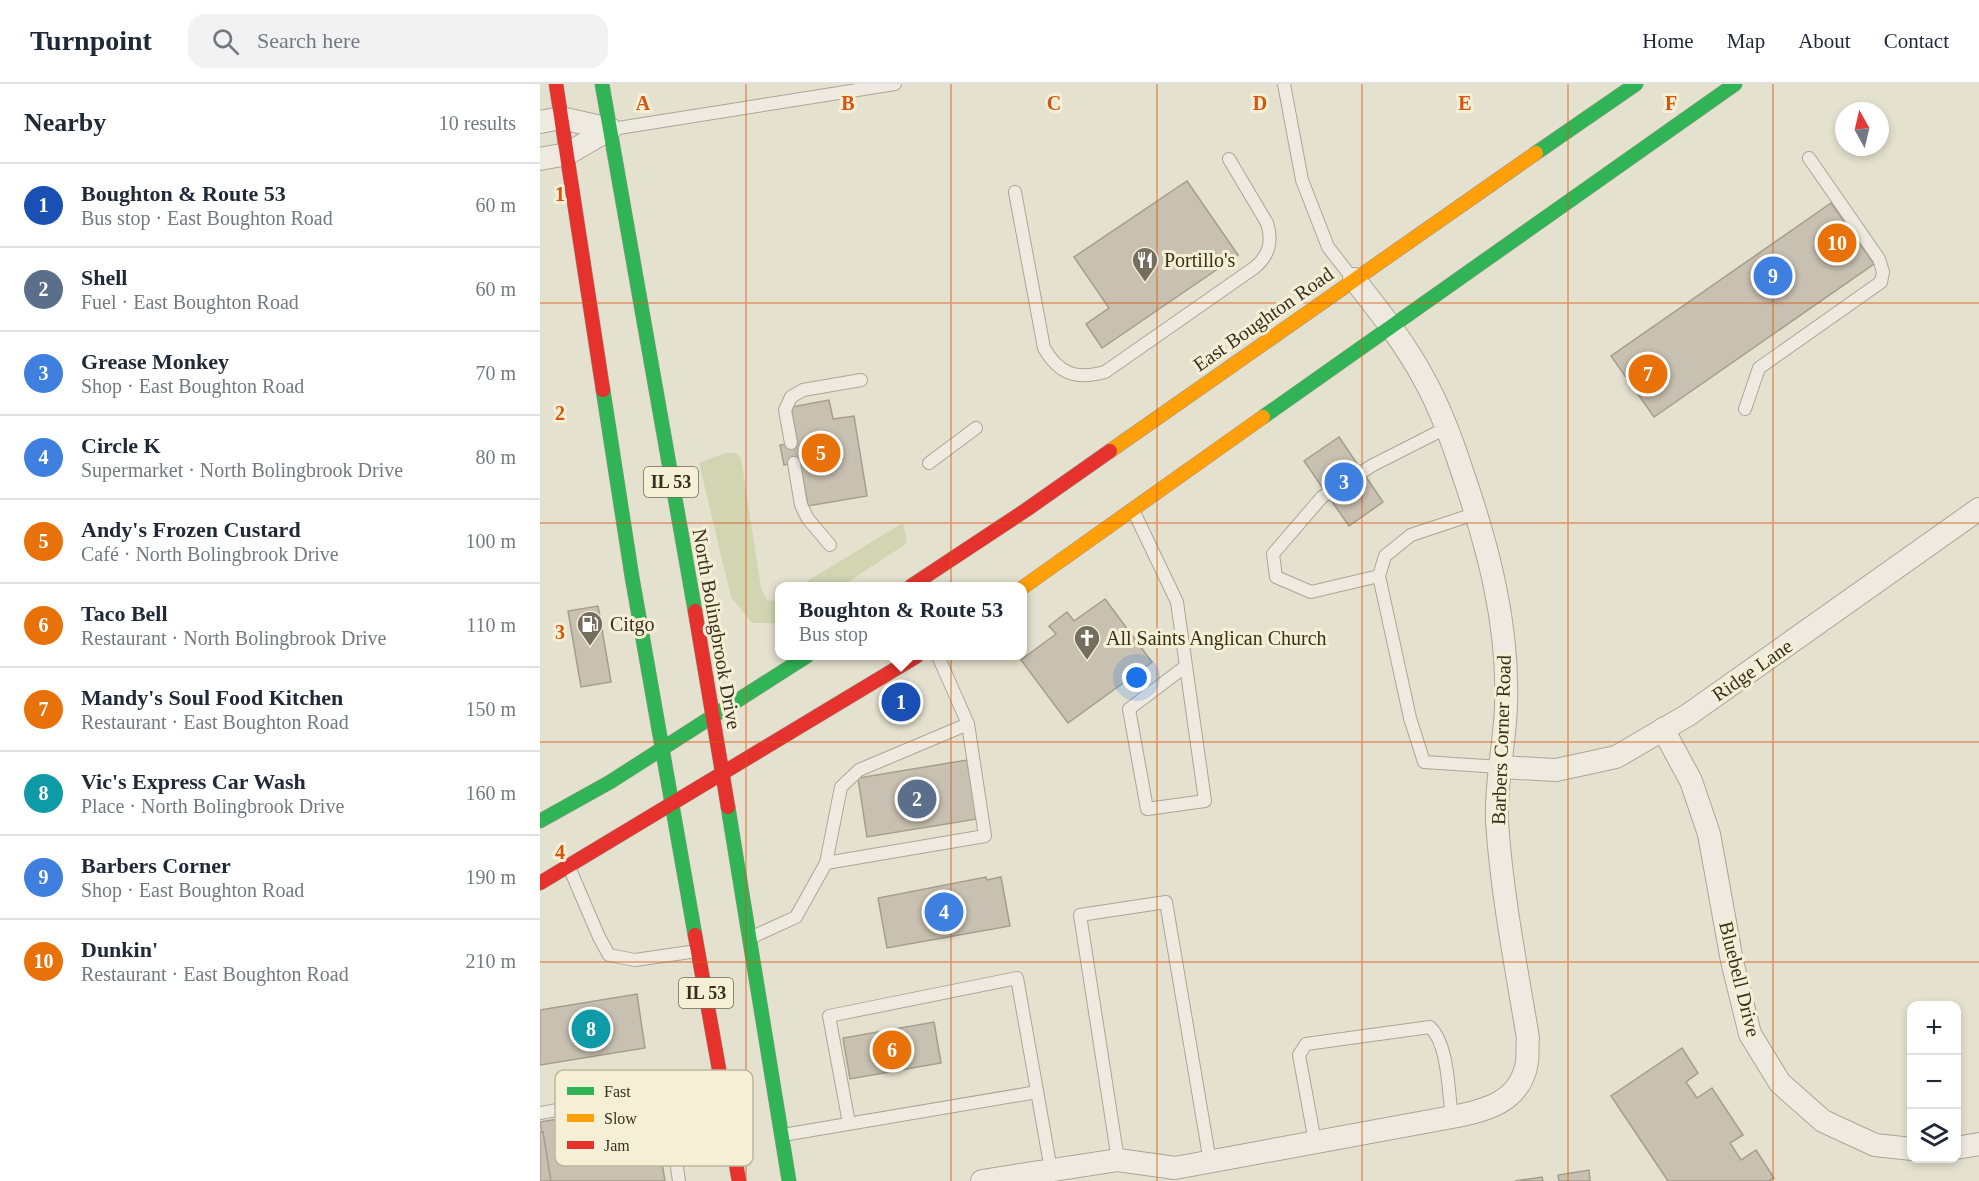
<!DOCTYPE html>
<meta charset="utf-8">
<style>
:root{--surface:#fff;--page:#f2f2f3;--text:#1f2937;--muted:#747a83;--line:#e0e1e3;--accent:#0b8043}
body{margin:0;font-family:Georgia,serif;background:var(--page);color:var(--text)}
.controls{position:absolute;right:18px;bottom:18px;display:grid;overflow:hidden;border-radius:12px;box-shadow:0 3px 9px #0003}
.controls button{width:54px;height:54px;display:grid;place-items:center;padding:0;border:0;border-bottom:2px solid var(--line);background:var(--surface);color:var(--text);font:30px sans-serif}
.compass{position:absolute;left:1295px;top:18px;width:54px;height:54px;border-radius:50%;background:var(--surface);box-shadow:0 3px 9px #0003;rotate:352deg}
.you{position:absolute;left:597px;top:594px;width:21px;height:21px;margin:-15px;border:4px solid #fff;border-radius:50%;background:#1a73e8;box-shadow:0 0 0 9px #1a73e833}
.badge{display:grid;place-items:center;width:39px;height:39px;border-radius:50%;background:var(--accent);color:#fff;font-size:20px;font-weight:700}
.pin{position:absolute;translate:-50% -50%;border:3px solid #fff;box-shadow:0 2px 6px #0006}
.popup{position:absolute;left:235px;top:498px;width:252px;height:78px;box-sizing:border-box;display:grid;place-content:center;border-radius:12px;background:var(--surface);filter:drop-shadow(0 2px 4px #0005);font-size:20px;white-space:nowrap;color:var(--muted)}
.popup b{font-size:22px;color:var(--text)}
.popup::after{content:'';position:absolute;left:50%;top:100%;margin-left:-12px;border:12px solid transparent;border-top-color:var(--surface)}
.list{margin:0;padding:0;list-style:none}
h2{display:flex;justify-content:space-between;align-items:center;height:78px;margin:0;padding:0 24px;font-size:26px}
h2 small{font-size:20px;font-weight:400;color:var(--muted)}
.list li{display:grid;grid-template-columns:39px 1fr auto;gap:18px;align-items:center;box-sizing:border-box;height:84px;padding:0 24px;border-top:2px solid var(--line)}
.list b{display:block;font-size:22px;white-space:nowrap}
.list p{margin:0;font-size:20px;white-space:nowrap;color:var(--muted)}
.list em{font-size:20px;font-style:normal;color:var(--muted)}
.icon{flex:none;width:33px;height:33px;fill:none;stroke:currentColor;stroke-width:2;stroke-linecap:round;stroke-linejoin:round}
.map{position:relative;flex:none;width:1439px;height:1097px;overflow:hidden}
header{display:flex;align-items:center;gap:36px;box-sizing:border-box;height:84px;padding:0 30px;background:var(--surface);border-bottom:2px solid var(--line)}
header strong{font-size:28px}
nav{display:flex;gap:33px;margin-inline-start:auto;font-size:21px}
.search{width:420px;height:54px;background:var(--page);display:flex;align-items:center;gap:15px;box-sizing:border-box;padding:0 21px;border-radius:18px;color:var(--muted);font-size:22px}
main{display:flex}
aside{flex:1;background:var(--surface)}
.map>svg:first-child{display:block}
.green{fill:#d1d5b1}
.building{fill:#c8c0b0;stroke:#a59d8e;stroke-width:1.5}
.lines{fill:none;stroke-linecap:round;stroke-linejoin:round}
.lane-casing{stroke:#aaa698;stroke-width:14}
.street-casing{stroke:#aaa698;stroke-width:24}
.fast-casing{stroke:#9a9588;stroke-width:15}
.slow-casing{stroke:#9a9588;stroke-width:15}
.jam-casing{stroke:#9a9588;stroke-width:15}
.lane{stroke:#eeeae0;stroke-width:12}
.street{stroke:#eeeae0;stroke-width:22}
.fast{stroke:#30b455;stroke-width:14}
.slow{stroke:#ff9f0a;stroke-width:14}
.jam{stroke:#e5322d;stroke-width:14}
.grid{fill:none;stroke:#d6550e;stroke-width:1.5;stroke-opacity:0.55}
.labels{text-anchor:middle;stroke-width:6;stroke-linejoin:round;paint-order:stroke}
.shield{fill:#f5f0d5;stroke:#716956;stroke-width:1.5}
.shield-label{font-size:18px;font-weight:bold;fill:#392f1f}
.poi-label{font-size:20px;fill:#392f1f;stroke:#f5f0d5;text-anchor:start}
.street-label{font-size:20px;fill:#392f1f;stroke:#f5f0d5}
.key{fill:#f5f0d5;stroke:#bdb69e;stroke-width:1.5}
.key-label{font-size:16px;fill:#392f1f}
.grid-label{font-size:20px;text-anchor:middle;font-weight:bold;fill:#d6550e;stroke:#f5f0d5;stroke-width:6;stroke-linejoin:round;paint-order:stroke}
</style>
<header>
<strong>Turnpoint</strong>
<div class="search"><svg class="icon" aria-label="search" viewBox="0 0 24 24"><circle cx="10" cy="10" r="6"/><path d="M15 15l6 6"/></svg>Search here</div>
<nav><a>Home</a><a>Map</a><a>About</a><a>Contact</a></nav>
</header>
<main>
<aside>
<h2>Nearby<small>10 results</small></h2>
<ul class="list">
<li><span class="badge" style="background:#1a4fb4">1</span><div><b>Boughton &amp; Route 53</b><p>Bus stop · East Boughton Road</p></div><em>60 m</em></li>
<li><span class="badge" style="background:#5c6f8a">2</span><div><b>Shell</b><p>Fuel · East Boughton Road</p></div><em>60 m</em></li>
<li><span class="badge" style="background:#3f7fe0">3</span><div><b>Grease Monkey</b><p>Shop · East Boughton Road</p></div><em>70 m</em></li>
<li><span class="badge" style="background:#3f7fe0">4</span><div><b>Circle K</b><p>Supermarket · North Bolingbrook Drive</p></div><em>80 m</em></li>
<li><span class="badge" style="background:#e8710a">5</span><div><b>Andy's Frozen Custard</b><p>Café · North Bolingbrook Drive</p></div><em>100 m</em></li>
<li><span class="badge" style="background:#e8710a">6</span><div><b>Taco Bell</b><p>Restaurant · North Bolingbrook Drive</p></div><em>110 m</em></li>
<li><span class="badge" style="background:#e8710a">7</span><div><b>Mandy's Soul Food Kitchen</b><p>Restaurant · East Boughton Road</p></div><em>150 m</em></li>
<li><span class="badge" style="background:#0f9aa8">8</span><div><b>Vic's Express Car Wash</b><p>Place · North Bolingbrook Drive</p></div><em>160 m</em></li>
<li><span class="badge" style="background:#3f7fe0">9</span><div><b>Barbers Corner</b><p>Shop · East Boughton Road</p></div><em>190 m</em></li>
<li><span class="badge" style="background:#e8710a">10</span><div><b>Dunkin'</b><p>Restaurant · East Boughton Road</p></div><em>210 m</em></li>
</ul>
</aside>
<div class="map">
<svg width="1439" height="1097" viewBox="0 0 1439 1097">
<rect width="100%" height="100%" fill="#e5e1cf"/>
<!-- green -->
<g class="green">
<polygon points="185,369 196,369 201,374 221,504 227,516 237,517 239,515 239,539 212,539 191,513 159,379"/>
<polygon points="363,439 367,459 302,502 259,502"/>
</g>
<!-- building -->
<g class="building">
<polygon points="647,97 698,171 562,264 546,240 569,224 534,173"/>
<polygon points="1291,119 1334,180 1114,333 1071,272"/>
<polygon points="289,316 293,335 314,332 327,412 268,422 260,378 244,381 240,361 257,358 251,323"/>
<polygon points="799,353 843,418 809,442 764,377"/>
<polygon points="565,515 612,578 528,639 481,576 516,550 509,542 527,528 534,537"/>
<polygon points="58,522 71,598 41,603 28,527"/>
<polygon points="427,676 437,735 327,753 318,694"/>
<polygon points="446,793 447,796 461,793 470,842 347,864 338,814"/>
<polygon points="97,910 105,964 0,981 0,926"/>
<polygon points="394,938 401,979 310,995 303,954"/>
<polygon points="1142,964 1158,989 1146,998 1157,1014 1172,1004 1203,1051 1190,1059 1201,1076 1216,1066 1234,1094 1229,1097 1128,1097 1071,1012"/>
<polygon points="112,1019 125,1097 10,1097 0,1038"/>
<polygon points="0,1048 3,1048 11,1097 0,1097"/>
<polygon points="1049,1086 1050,1097 1019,1097 1018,1091"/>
<polygon points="1002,1093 1003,1097 975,1097"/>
</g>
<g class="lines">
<!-- lane casing -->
<g class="lane-casing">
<g id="lane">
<polyline points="744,0 762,96 788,163 813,195"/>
<polyline points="72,45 355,0"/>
<path d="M475 108 504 264C519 290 536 296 565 288L714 184C729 172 733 158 727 139L689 75"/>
<polyline points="1205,325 1219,284 1341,198 1343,188 1339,175 1269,74"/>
<polyline points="251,359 245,326 251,313 263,306 321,296"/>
<polyline points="254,379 261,421 268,435 290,461"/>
<polyline points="389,379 436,344"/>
<polyline points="593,426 637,518 665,717 607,725 589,625 646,582"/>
<polyline points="937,429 871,451 845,472 839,492 870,634 884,678 960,683"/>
<polyline points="839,492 771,508 736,493 733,470 782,413 833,381 906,344"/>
<polyline points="286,779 445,752 428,640"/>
<polyline points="29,783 59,853 69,871 95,876 157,867"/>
<polyline points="210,854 256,833 286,779 301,703 319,686 428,640 398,572"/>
<polyline points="126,1006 139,1097"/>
<polyline points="0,1029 179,996"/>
<polyline points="309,1039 289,932 477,894 511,1086"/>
<polyline points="243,1051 497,1008"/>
<path d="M775 1058 759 971 766 960 890 943C909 961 908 1008 912 1033"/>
<polyline points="578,1076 540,831 626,818 670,1078"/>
</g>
</g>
<!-- street casing -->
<g class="street-casing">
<g id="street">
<polyline points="0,38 21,34 70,45"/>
<polyline points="0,75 27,70 70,45"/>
<polyline points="1123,645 1151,697 1169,750 1192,877 1210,950 1240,999 1283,1037 1335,1061 1372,1065"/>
<polyline points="960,683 1016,686 1076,673 1148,631 1439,425"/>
<polyline points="1416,1064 1439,1060"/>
<path d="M442 1097 578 1076 635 1084 912 1033C945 1027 981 1018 987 978 988 970 987 961 988 954 976 882 962 811 957 738 955 699 965 660 966 621 969 541 948 462 922 387 912 356 900 324 884 295 865 259 839 227 814 195"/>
</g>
</g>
<!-- fast casing -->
<g class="fast-casing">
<g id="fast">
<polyline points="62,0 155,527"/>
<polyline points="996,69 1096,0"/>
<polyline points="63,306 92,493 155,851"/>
<polyline points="723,333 1195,0"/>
<polyline points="188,723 249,1097"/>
<polyline points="0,737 70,698 267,572"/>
</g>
</g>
<!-- slow casing -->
<g class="slow-casing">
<g id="slow">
<polyline points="570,367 996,69"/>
<polyline points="482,504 723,333"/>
</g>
</g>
<!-- jam casing -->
<g class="jam-casing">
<g id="jam">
<polyline points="16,0 63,306"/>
<polyline points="371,502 486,426 570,367"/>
<polyline points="155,527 188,723"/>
<polyline points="0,799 377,572"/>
<polyline points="155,851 199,1097"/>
</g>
</g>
<!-- lane -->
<use href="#lane" class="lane"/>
<!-- street -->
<use href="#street" class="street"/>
<!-- fast -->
<use href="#fast" class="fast"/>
<!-- slow -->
<use href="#slow" class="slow"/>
<!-- jam -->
<use href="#jam" class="jam"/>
</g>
<!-- grid -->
<path class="grid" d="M206 0V1097M411 0V1097M617 0V1097M822 0V1097M1028 0V1097M1233 0V1097M0 219H1439M0 439H1439M0 658H1439M0 878H1439"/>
<!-- icons -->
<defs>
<g id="restaurant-pin" transform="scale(1.35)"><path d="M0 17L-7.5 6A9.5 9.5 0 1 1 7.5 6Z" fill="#756d5d" stroke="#f5f0d5"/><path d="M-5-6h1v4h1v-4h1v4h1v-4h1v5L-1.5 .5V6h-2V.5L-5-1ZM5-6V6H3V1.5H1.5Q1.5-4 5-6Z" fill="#fff"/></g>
<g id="fuel-pin" transform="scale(1.35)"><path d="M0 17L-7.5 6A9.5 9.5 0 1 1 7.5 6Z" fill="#756d5d" stroke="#f5f0d5"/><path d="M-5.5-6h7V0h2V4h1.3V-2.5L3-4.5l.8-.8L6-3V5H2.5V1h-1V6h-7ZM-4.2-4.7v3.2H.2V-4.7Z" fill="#fff"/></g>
<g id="church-pin" transform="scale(1.35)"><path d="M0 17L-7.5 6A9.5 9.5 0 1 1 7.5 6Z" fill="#756d5d" stroke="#f5f0d5"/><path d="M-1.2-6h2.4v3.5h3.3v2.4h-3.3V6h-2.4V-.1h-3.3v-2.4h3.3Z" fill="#fff"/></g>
</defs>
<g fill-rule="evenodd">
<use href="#restaurant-pin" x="605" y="176"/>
<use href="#fuel-pin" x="50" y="540"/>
<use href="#church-pin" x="547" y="554"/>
</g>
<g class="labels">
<!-- shield labels -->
<g class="shield">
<rect x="104" y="383" width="54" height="30" rx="4.5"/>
<rect x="139" y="894" width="54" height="30" rx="4.5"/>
</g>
<g class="shield-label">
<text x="131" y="404">IL 53</text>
<text x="166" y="915">IL 53</text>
</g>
<!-- poi labels -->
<g class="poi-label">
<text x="624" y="183">Portillo's</text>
<text x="70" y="547">Citgo</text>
<text x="566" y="561">All Saints Anglican Church</text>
</g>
<!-- street labels -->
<g class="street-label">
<text transform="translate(723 235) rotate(-35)" y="7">East Boughton Road</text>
<text transform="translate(177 545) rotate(80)" y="7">North Bolingbrook Drive</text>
<text transform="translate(1212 586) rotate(-35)" y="7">Ridge Lane</text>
<text transform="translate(961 656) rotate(-88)" y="7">Barbers Corner Road</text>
<text transform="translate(1200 895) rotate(76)" y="7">Bluebell Drive</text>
</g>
</g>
<!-- legend -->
<rect x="15" y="986" width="198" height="96" rx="9" class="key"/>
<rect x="27" y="1003" width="27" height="8" fill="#30b455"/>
<rect x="27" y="1030" width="27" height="8" fill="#ff9f0a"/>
<rect x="27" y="1057" width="27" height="8" fill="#e5322d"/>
<g class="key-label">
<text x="64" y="1013">Fast</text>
<text x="64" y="1040">Slow</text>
<text x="64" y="1067">Jam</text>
</g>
<g class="grid-label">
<text x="103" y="26">A</text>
<text x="308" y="26">B</text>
<text x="514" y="26">C</text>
<text x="720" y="26">D</text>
<text x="925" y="26">E</text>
<text x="1131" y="26">F</text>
<text x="20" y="117">1</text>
<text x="20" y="336">2</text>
<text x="20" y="555">3</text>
<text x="20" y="775">4</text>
</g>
</svg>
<div class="controls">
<button>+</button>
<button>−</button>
<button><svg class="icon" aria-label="layers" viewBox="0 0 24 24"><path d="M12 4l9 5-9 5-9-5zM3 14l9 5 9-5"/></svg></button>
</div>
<svg class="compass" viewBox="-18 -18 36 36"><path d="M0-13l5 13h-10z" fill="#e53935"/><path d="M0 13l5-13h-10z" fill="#747a83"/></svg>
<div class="you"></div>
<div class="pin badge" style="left:361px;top:618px;background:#1a4fb4">1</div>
<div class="popup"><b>Boughton &amp; Route 53</b>Bus stop</div>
<div class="pin badge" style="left:377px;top:715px;background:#5c6f8a">2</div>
<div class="pin badge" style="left:804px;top:398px;background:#3f7fe0">3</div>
<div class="pin badge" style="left:404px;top:828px;background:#3f7fe0">4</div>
<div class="pin badge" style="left:281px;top:369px;background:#e8710a">5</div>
<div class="pin badge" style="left:352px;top:966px;background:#e8710a">6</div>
<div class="pin badge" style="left:1108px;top:290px;background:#e8710a">7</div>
<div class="pin badge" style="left:51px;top:945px;background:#0f9aa8">8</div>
<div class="pin badge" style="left:1233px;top:192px;background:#3f7fe0">9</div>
<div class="pin badge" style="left:1297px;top:159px;background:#e8710a">10</div>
</div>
</main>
